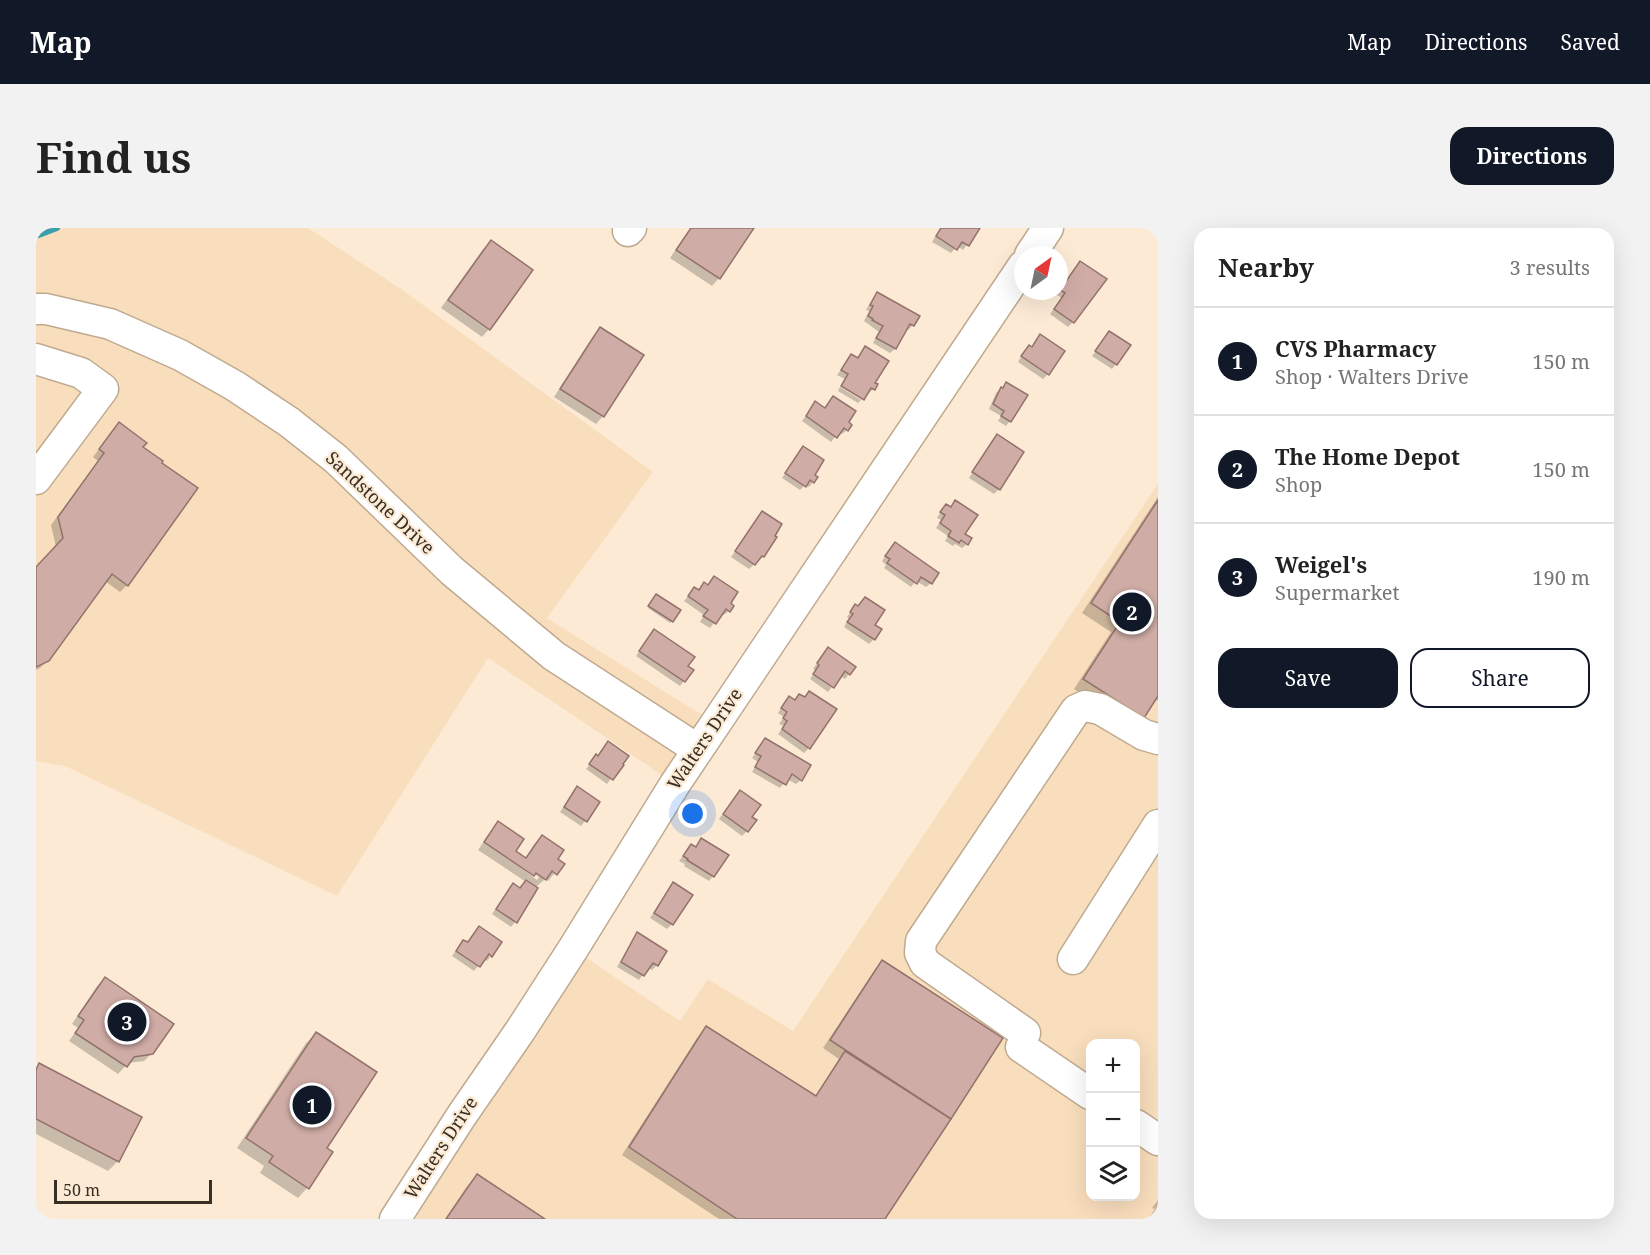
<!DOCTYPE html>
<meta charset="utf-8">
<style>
:root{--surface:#fff;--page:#f2f2f2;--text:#222;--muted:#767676;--line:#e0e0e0;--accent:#111827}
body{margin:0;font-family:"Noto Serif",serif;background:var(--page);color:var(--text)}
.controls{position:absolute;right:18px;bottom:18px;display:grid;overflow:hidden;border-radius:12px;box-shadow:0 6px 24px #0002}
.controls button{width:54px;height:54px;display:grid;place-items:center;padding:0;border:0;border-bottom:2px solid var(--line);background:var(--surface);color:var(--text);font:30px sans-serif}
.compass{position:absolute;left:978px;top:18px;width:54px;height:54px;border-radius:50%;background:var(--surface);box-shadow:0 6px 24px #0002;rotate:33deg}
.scale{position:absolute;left:18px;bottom:15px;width:158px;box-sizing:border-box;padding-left:6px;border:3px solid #372e24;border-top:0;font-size:16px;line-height:21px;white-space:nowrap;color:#372e24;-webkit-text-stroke:4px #fcead5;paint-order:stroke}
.you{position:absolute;left:657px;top:586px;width:21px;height:21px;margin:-15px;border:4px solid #fff;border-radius:50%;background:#1a73e8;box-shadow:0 0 0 9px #1a73e833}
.badge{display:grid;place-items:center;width:39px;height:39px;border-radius:50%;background:var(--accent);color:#fff;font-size:20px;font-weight:700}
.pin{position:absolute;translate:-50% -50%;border:3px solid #fff;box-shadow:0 2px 6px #0006}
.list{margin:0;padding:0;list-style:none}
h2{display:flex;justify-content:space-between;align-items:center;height:78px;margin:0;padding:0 24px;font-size:26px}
h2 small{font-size:20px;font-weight:400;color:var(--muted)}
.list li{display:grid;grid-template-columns:39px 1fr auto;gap:18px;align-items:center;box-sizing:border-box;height:108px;padding:0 24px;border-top:2px solid var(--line)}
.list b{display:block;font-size:22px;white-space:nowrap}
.list p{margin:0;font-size:20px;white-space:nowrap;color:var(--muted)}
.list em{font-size:20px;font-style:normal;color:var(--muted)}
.actions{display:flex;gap:12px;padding:18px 24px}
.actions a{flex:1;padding:14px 0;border:2px solid var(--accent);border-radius:18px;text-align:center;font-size:21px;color:var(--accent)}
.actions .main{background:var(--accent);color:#fff}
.icon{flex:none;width:33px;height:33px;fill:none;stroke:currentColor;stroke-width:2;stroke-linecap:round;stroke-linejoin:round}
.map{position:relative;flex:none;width:1122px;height:991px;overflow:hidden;border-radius:18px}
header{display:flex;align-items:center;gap:36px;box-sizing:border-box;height:84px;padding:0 30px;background:var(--accent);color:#fff}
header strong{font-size:28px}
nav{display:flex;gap:33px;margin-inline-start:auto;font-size:21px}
.intro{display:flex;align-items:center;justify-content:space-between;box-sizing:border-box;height:144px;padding:0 36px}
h1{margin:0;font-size:42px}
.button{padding:15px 27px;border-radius:18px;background:var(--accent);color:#fff;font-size:21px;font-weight:700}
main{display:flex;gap:36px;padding:0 36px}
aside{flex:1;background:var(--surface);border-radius:18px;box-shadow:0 6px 24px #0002}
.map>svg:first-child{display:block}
.built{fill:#f9debd;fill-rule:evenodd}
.shadow{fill:#0003;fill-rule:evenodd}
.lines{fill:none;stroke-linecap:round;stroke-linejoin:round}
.stream{stroke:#3a9fad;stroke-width:6}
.building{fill:#d0aca6;stroke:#94726c;stroke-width:1.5}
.minor-casing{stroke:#bfaa90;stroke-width:33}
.minor{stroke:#fff;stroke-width:30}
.labels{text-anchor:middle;stroke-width:4.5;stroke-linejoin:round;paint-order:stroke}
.street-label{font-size:18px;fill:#372e24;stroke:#fcead5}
</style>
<header>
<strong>Map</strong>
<nav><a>Map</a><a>Directions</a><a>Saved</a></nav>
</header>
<div class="intro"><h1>Find us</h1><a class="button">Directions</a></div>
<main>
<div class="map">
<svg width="1122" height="991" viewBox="0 0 1122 991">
<rect width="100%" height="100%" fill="#fcead5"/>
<!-- built -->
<g class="built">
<polygon points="0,0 272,0 365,61 617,244 511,390 679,495 639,556 452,430 301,668 29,538 0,533"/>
<path d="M1122 256V991H361L537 721 644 793 672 751 757 803ZM1054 816H1100V968H1054Z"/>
</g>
<!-- shadow -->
<g class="shadow">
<polygon points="654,0 717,0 683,50 676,58 634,30"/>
<polygon points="903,0 943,0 927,22 921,18 915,25 896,14 904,1"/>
<polygon points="455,14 453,101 446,109 405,80 447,21"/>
<polygon points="1040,40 1037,94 1032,99 1014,86 1026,70 1021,67"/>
<polygon points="841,66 877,97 872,102 870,100 859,121 854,125 837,115 843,104 828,93 833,83 830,82 837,70"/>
<polygon points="565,101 567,188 560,196 518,169 557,108"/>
<polygon points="1073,105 1080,136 1076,141 1056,128"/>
<polygon points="1004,108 1012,146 1007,151 982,134 988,124 995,120"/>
<polygon points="825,125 837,155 837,161 833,165 831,164 827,170 806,156 809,151 801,147 815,128 821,131"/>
<polygon points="970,156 974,193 970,198 962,193 965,188 953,181 960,165"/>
<polygon points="804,159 825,172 822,175 802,163"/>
<polygon points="779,175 811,195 811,202 806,206 803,204 795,214 766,193"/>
<polygon points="83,196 105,219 91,357 84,364 69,353 12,432 4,440 0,442 0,340 20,319 15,297 62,233 57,229 76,204"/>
<polygon points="961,208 963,261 958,266 933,250 956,213"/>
<polygon points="763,225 776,247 777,254 773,259 769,257 764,262 746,250"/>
<polygon points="1122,269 1122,473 1119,470 1097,499 1038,461 1075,404 1046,385"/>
<polygon points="920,274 931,316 926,320 919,316 917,318 909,313 912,308 900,300 905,292 901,290 906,282 914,280"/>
<polygon points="726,285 727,328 713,341 695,329"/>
<polygon points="854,321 895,355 890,359 880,353 875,359 848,340 850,337 846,333"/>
<polygon points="678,350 693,376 693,383 688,387 685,386 674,400 664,394 668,387 648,373 658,361 662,363 671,358"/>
<polygon points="619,370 636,393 634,395 612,380"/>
<polygon points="815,383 837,398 838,411 833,416 808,399 813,391 811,389"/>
<polygon points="618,403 648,453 644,458 600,428"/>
<polygon points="788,426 813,446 809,451 804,448 792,464 774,451 780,442 777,441"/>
<polygon points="758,473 798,481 773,520 768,525 742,506 748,498 743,496 748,489 742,485 748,475"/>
<polygon points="729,512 765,552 760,556 751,551 744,560 716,544 722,534 716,530"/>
<polygon points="568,520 591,528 571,556 550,541"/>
<polygon points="537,565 549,593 545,598 524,584"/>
<polygon points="699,569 714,589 711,603 706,608 683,591"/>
<path d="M462 595 478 623 489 631 498 616 506 609 520 632 526 636 512 653 509 651 499 660 479 694 475 699 456 686 472 662 483 661 490 654 442 622 455 603ZM483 635 503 649 501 652 481 637Z"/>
<polygon points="666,612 677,648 673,653 648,638 649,636 643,633 655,618 659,620"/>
<polygon points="637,656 636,696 631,701 614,690 633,661"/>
<polygon points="443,700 446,723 454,729 451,733 448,731 438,743 416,728 423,718 428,713 431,716"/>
<polygon points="602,706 621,737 616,742 612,739 603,752 581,739 597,711"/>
<polygon points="846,734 965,811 847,991 683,991 586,927 663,807 671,800 779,869 803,831 787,820 839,741"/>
<polygon points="69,751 116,825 108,833 92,835 82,846 33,813 42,800 36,796 61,758"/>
<polygon points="280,806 289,920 271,960 262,970 224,945 228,938 201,920 270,815"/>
<polygon points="4,837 104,890 82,933 72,943 0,906 0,841"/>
<polygon points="441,948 506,991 409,991 431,958"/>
<polygon points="1122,972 1122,991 1112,991 1119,981 1116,980"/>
</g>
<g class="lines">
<!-- stream -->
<polyline class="stream" points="0,8 21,0"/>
</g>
<!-- building -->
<g class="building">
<polygon points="655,0 718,0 684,51 640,22"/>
<polygon points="905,0 944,0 933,18 926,14 921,22 900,8"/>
<polygon points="455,12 497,42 454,102 412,72"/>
<polygon points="1044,33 1071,51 1038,95 1018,81 1029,65 1024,62"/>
<polygon points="841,64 884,88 878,98 874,96 860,121 840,110 847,98 836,92 837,91 832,88 837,78 834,77"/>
<polygon points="564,99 608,127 568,189 524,161"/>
<polygon points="1073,103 1095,117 1081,137 1059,123"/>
<polygon points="1004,106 1029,123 1013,147 985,128 993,117 996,119"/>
<polygon points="829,118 853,133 839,155 842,156 839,162 835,160 828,172 805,158 812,146 805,142 815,126 822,130"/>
<polygon points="970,154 992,167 975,194 965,188 968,183 957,176 965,159 967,160"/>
<polygon points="797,168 820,183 813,194 816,197 812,203 808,200 801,210 770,188 779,173 789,180"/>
<polygon points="83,194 111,215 107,219 127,233 126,235 162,260 92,358 76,346 13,433 0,439 0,339 27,310 22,289 68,225 63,221"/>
<polygon points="961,206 988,224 964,262 936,244"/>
<polygon points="767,218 788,232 779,247 782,249 778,255 774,252 770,259 749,245"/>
<polygon points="919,272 942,287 929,306 936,310 932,317 925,312 923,315 912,308 915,303 904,295 909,287 904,284 910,276 915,279"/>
<polygon points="1122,272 1122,468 1108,490 1047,451 1084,394 1055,375"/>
<polygon points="726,283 746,296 739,308 741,309 728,329 726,328 719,337 699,323"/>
<polygon points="859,314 903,345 896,356 885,349 881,356 851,335 854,331 849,328"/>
<polygon points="678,348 702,364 695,375 698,378 694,384 690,381 680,396 667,388 672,382 652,368 658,359 663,362 668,354 672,357"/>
<polygon points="620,366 645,382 637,394 612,378"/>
<polygon points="829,369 849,382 839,397 846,401 839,412 811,394 817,386 814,384 819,376 822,378"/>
<polygon points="618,401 659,429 652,438 658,442 649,454 603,423"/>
<polygon points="792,419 820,439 814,447 809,443 798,460 777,446 783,437 781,435"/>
<polygon points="773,463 801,481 774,521 746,501 751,493 747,490 751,484 745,480 753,468 759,472 763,466 769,469"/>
<polygon points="729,510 775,537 766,553 756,546 750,557 719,539 725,528 719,525"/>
<polygon points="572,513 593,528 587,536 588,537 577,552 553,536 560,526 562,528"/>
<polygon points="541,558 564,574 551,594 528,579"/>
<polygon points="704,562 725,577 716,589 721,592 712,604 687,586"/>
<polygon points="462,593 488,611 480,623 490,630 506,607 528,622 522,631 529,636 521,647 516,643 510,652 500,645 498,648 448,614"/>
<polygon points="665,610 693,627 678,649 651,632 652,631 647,628 655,616 660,619"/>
<polygon points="490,652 502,660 481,695 460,681 477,655 484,660"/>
<polygon points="637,654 657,667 637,697 618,685"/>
<polygon points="443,698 466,714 456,729 453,726 444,739 420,723 427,712 432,714"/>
<polygon points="601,704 631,723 622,738 617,735 608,748 585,734"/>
<polygon points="846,732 967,810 915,891 794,812"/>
<polygon points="69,749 138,796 117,826 98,829 91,839 39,805 48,792 42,788"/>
<polygon points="670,798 780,868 809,823 915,891 849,991 701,991 593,919"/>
<polygon points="280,804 341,844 291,920 297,924 273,961 233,934 237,928 210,910"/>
<polygon points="3,835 106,889 83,934 0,891 0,842"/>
<polygon points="441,946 509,991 410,991"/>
</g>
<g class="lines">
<!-- minor casing -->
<g class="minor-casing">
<g id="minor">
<polyline points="592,3 595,0"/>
<polyline points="994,27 1012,0"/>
<polyline points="0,81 10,81 74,96 144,127 199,158 253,194 300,231 416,343 518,428 661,521"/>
<polyline points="0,131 45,145 67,161 0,251"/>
<polyline points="1037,731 1122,597"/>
<polyline points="989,805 889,735 884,725 885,713 1040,482 1049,478 1064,481 1108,507 1122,511"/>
<polyline points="985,819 1054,866"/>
<polyline points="1100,897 1122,912"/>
<polyline points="359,991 426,887 484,803 537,721 639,556 987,38"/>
</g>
</g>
<!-- minor -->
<use href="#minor" class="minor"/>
</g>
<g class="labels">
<!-- street labels -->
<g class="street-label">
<text transform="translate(344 275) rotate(43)" y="6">Sandstone Drive</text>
<text transform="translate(669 511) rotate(-56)" y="6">Walters Drive</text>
<text transform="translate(405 920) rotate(-57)" y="6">Walters Drive</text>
</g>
</g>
</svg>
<div class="controls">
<button>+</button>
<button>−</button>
<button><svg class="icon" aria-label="layers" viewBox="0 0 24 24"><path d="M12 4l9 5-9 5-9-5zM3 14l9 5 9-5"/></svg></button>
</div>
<svg class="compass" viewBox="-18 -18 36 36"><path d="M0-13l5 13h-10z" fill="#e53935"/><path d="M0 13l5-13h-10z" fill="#767676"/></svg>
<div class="scale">50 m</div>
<div class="you"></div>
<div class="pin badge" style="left:276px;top:877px">1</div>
<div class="pin badge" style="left:1096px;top:384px">2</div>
<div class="pin badge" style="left:91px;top:794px">3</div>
</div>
<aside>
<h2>Nearby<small>3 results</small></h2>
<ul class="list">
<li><span class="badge">1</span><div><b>CVS Pharmacy</b><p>Shop · Walters Drive</p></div><em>150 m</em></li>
<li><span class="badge">2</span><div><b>The Home Depot</b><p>Shop</p></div><em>150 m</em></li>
<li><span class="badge">3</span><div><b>Weigel's</b><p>Supermarket</p></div><em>190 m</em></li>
</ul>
<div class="actions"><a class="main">Save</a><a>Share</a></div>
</aside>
</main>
